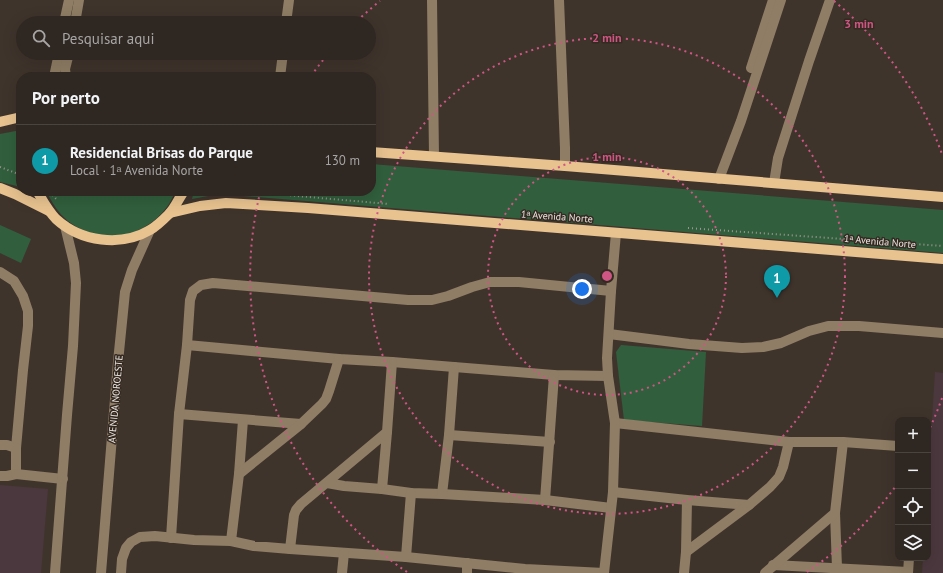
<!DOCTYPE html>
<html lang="pt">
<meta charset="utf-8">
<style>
:root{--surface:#2f2721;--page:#372f2a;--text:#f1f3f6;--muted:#a7a5a5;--line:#4a443f;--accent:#1dd5b1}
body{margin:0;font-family:"PT Sans",sans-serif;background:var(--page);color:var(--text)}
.controls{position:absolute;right:12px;bottom:12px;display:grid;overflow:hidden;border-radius:8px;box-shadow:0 4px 16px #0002}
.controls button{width:36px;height:36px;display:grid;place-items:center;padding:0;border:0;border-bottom:1px solid var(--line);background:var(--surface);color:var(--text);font:20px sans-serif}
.you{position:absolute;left:582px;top:289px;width:14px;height:14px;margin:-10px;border:3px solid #fff;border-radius:50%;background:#1a73e8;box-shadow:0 0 0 6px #1a73e833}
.badge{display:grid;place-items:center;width:26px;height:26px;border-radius:50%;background:var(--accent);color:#fff;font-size:13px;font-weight:700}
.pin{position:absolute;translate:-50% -33px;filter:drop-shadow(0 1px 2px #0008)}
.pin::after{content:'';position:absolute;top:21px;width:14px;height:12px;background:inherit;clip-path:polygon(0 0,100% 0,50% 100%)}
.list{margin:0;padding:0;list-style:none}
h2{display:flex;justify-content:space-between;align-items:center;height:52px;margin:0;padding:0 16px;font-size:17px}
h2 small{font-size:13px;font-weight:400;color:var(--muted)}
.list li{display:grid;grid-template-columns:26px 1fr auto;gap:12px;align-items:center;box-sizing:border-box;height:72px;padding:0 16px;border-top:1px solid var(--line)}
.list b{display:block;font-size:15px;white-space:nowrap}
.list p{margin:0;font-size:13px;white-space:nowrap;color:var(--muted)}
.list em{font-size:13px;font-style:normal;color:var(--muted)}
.icon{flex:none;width:22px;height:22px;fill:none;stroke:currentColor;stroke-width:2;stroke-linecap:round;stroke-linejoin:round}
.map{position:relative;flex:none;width:943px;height:573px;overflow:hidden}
.search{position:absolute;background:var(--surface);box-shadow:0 4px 16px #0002;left:16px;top:16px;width:360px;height:44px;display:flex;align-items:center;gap:10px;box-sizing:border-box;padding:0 14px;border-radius:22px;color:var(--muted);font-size:15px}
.panel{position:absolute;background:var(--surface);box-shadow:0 4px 16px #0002;left:16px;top:72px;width:360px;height:124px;border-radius:16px}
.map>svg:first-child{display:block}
.education{fill:#4b383e}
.green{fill:#315f3d}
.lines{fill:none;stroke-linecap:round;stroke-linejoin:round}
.path{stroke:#9f968f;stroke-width:2;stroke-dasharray:1 3;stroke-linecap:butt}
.minor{stroke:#8f7d65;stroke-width:10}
.major{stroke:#e8c390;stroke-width:10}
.ring{fill:none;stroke:#cf5684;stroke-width:2;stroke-dasharray:2 4}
.labels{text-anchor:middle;stroke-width:3;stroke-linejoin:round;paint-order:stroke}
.street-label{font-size:10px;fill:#eee7e2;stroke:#342a22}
.centre{fill:#cf5684;stroke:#342a22;stroke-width:2}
.ring-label{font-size:12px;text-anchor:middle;font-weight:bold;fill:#cf5684;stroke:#342a22;stroke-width:3;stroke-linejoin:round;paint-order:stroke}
</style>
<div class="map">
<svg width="943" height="573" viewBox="0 0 943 573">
<rect width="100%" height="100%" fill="#3f342c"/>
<!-- education -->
<g class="education">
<polygon points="935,372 943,373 943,573 922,573 923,558 928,558 928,483"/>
<polygon points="0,485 48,489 41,573 0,573"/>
</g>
<!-- green -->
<g class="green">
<polygon points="21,130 21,187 0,182 0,134"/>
<polygon points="371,164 943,210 943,253 219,194 192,199 194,191 371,191"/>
<path d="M46 191H175C166 219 134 239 105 236 92 234 78 229 68 221 58 213 52 202 46 191Z"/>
<polygon points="0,225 31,239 21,263 0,253"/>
<polygon points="621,345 706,352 702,426 624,420 616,352"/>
</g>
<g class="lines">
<!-- path -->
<g class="path">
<polyline points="0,167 21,175"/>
<polyline points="50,192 58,201"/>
<polyline points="286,195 389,204"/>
<polyline points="688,228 943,246"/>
</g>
<!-- minor -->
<g class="minor">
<polyline points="432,0 434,156"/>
<polyline points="559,0 565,148 565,166"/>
<polyline points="64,23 69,0"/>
<polyline points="75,23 79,0"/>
<polyline points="286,23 289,0"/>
<polyline points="751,68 773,0"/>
<polyline points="54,77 59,53"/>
<polyline points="66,77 65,69 69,53"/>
<polyline points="280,77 283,53"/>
<polyline points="719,179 741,121 781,0"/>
<polyline points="774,183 778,158 809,61 830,0"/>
<polyline points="0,272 14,281 23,296 28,311 28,326 23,370 16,448"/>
<polyline points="609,334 689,344 742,348 763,347 781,343 809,331 828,326 859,326 943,333"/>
<polyline points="187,345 339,359 392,362 554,375 608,376"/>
<polyline points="179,414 301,424"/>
<polyline points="615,423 789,442 843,442 898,446"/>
<polyline points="449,435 550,442"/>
<polyline points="0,445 7,445 16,448 16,474 7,476 0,476"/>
<polyline points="16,474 63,479"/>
<polyline points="239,474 243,420"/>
<polyline points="327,483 344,486 382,489 411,493 442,494 545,500 611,508"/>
<polyline points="382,489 387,432"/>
<polyline points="613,492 687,500 749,505"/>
<polyline points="442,494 449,435 454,367"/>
<polyline points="545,500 554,375"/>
<polyline points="835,513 837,568"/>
<polyline points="171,538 179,414 187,345 190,300 193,291 201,285 213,283 408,300 432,300 448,296 472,287 490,282 519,282 611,291"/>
<polyline points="231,541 239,474 301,424 322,404 326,399 329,391 339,359"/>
<polyline points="290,549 294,515 296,510 301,504 387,432 392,362"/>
<polyline points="686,552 749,505 770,487 779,477 783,467 789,442"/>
<polyline points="406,557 411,493"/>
<polyline points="773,565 908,572"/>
<polyline points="55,573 67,415 73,346 76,283 74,263 65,226"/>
<polyline points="101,573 118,362 125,292 132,270 150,230"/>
<polyline points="121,573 122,559 126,548 131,542 140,537 155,536 194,540 231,541 254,546 290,549 406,557 525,569 604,573"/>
<polyline points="342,573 344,553"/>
<polyline points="467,573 467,563"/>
<polyline points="604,573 613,492 615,423 608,376 607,358 611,291 616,233"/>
<polyline points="684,573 686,552 687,500"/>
<polyline points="765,573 835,513 843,442"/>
<polyline points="908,573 909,558"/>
</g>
<!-- major -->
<g class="major">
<polyline points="0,122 21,117"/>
<polyline points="371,152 565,166 943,197"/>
<polyline points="0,188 15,194 49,211"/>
<path d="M37 191C43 201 48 211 56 219 81 242 121 247 150 230 157 226 164 219 169 214 175 208 179 198 184 191"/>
<polyline points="170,213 200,206 226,203 308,208 943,259"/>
</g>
</g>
<!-- distance rings -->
<g class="ring">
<circle cx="607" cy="276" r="119"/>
<circle cx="607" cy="276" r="238"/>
<path d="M942 398A357 357 0 0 1 929 430M898 483A357 357 0 0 1 807 572M407 572A357 357 0 0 1 260 193M311 76A357 357 0 0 1 328 54M357 21A357 357 0 0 1 380 1M834 1A357 357 0 0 1 942 154"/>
</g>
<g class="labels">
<!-- street labels -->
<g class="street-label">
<text transform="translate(557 216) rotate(4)" y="4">1ᵃ Avenida Norte</text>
<text transform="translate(880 241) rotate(5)" y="4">1ᵃ Avenida Norte</text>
<text transform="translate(115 399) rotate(-85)" y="4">AVENIDA NOROESTE</text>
</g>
</g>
<circle cx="607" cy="276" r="6" class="centre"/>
<g class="ring-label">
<text x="859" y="28">3 min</text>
<text x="607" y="42">2 min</text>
<text x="607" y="161">1 min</text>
</g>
</svg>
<div class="controls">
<button>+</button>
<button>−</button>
<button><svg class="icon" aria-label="locate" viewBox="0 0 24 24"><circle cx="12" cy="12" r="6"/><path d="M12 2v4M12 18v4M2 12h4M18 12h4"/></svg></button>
<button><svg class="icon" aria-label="layers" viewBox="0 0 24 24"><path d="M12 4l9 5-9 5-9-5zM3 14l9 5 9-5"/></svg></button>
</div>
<div class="you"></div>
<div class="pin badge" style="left:777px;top:298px;background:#0f9aa8">1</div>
<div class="search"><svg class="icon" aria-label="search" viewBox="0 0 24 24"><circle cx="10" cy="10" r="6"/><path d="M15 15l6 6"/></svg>Pesquisar aqui</div>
<section class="panel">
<h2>Por perto<small></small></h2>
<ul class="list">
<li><span class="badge" style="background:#0f9aa8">1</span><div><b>Residencial Brisas do Parque</b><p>Local · 1ᵃ Avenida Norte</p></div><em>130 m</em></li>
</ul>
</section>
</div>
